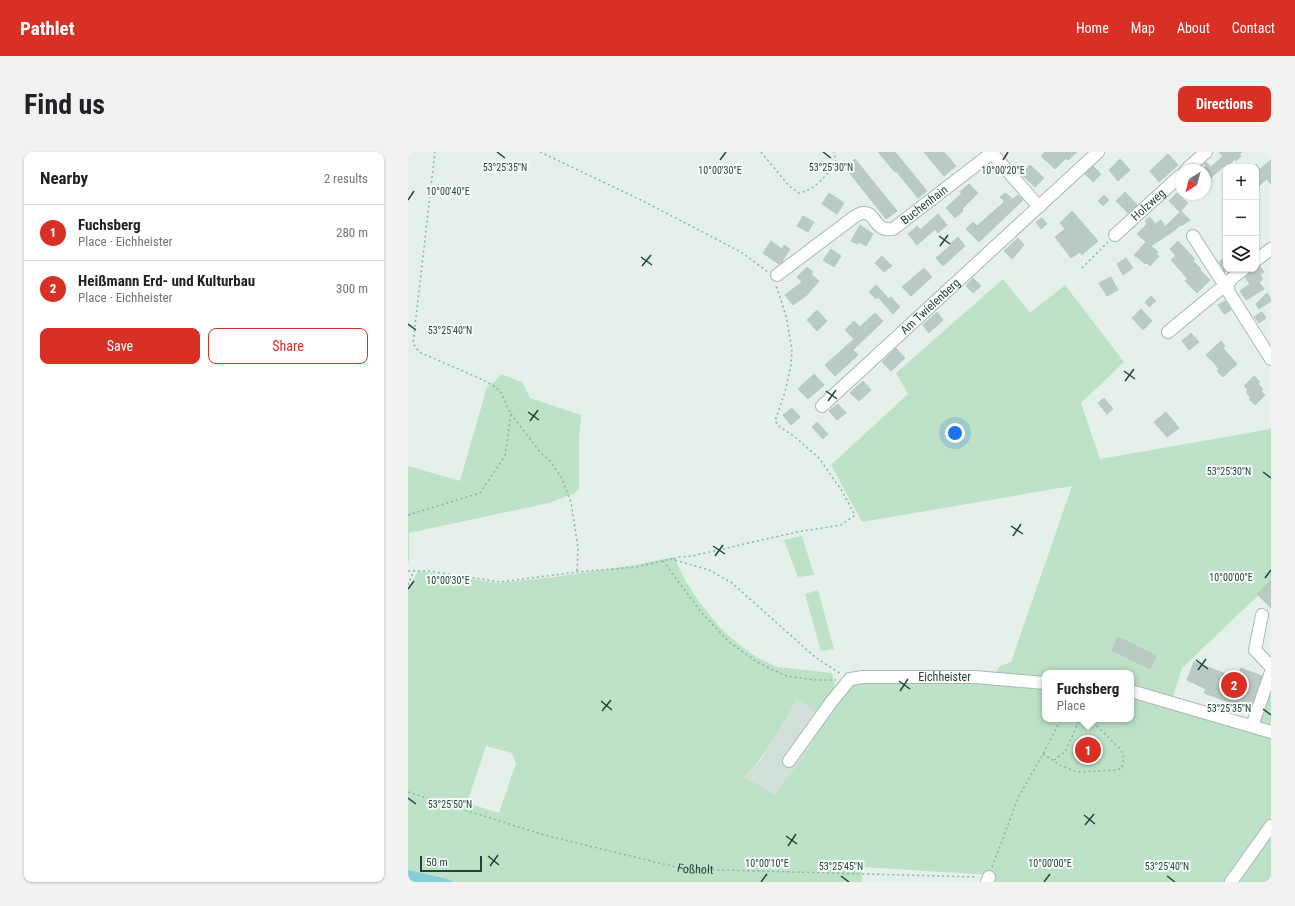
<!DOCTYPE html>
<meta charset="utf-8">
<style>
:root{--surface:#fff;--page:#f2f2f2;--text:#202124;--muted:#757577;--line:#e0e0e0;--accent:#d93025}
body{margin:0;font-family:"Roboto Condensed",sans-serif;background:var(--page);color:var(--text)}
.controls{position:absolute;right:12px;top:12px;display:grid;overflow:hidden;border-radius:8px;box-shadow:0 1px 3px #0004}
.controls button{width:36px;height:36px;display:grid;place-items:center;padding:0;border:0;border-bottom:1px solid var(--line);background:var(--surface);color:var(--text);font:20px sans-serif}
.compass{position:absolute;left:767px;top:12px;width:36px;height:36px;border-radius:50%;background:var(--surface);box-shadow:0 1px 3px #0004;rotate:216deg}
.scale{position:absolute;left:12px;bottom:10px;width:62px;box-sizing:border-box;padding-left:4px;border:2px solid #22443b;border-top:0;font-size:11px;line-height:14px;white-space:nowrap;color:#22443b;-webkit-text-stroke:3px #f7fbf9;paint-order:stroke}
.you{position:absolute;left:547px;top:281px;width:14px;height:14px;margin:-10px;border:3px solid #fff;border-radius:50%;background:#1a73e8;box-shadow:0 0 0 6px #1a73e833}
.badge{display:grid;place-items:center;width:26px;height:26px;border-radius:50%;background:var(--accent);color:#fff;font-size:13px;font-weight:700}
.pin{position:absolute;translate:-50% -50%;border:2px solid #fff;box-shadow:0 1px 4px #0006}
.popup{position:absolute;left:634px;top:518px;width:92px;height:52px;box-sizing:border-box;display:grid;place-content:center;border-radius:8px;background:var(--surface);filter:drop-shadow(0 1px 3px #0005);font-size:13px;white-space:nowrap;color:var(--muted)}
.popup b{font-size:15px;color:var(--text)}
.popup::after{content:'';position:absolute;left:50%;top:100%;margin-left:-8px;border:8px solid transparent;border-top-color:var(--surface)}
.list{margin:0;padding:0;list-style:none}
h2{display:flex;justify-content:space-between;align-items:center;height:52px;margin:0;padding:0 16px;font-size:17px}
h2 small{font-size:13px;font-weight:400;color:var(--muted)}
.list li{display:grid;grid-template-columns:26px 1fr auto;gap:12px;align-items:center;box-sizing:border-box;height:56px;padding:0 16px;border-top:1px solid var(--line)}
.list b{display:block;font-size:15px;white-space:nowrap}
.list p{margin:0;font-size:13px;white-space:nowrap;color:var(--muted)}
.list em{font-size:13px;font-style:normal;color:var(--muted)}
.actions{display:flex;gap:8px;padding:12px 16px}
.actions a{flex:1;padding:9px 0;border:1px solid var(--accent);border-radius:8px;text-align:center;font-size:14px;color:var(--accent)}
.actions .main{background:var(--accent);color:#fff}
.icon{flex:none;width:22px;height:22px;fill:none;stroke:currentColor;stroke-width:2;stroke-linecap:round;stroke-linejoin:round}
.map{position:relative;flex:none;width:863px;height:730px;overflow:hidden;border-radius:8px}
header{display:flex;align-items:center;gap:24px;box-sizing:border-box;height:56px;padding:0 20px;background:var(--accent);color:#fff}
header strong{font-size:19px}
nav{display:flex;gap:22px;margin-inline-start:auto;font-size:14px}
.intro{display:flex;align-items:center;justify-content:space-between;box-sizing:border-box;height:96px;padding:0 24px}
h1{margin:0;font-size:28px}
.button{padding:10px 18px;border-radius:8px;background:var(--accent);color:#fff;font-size:14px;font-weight:700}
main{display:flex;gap:24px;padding:0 24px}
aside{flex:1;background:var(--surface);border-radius:8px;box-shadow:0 1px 3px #0004}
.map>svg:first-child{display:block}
.built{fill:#d3e0da}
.green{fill:#bde2c7;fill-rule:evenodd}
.water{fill:#89ccd9}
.building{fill:#bacbc4;stroke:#b7cac2}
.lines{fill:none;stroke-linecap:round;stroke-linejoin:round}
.minor-casing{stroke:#a7b9b3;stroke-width:14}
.path{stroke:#83b6a6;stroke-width:1.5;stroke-dasharray:2 3;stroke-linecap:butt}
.minor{stroke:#fff;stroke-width:12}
.ticks{fill:none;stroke:#22443b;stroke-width:1.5}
.labels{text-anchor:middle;stroke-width:4;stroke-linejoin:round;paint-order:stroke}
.street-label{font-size:12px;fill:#22443b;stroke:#f7fbf9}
.ticks-label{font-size:10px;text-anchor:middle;fill:#22443b;stroke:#f7fbf9;stroke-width:4;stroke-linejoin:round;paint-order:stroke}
</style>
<header>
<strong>Pathlet</strong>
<nav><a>Home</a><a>Map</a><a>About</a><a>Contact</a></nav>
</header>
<div class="intro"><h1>Find us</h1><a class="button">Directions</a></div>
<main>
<aside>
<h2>Nearby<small>2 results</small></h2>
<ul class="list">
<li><span class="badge">1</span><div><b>Fuchsberg</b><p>Place · Eichheister</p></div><em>280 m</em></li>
<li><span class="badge">2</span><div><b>Heißmann Erd- und Kulturbau</b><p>Place · Eichheister</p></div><em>300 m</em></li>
</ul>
<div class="actions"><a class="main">Save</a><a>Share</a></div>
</aside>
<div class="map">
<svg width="863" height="730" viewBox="0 0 863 730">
<rect width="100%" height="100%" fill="#e5f0eb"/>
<!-- built -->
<polygon class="built" points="389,547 407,560 421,562 397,602 366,643 337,626 354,606 375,574"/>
<!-- green -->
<g class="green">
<path d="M595 127 622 161 657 133 716 210 673 251 692 307 863 277V431L774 516 762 554 863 584V667L817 730H581L583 723 454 715V730H45L35 725 0 718V438L10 419 90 431 147 425 227 413 266 405 277 428 292 451 313 477 333 494 350 506 369 515 424 521 428 538 414 554 407 560 389 547C374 576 359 600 337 625L366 643 397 602 421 562 444 532 457 528 581 531 592 514 603 510 664 334 454 370 423 313 500 242 488 221ZM637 521H723V567H637ZM78 594 104 601 108 611 91 661 59 651Z"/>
<polygon points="93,222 114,230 122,246 173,263 171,289 171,336 167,341 141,351 1,381 1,409 0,410 0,314 52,329 79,235 87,229"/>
<polygon points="394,384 406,423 390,425 376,388"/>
<polygon points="410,438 426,497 413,499 397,442"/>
<polygon points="863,540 863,576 850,572 857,545"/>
<polygon points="863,686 863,730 830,730"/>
</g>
<!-- water -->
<polygon class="water" points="0,718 37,726 46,730 1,730 0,729"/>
<!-- building -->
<g class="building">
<polygon points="470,0 487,0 519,39 510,46 488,19 487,20"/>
<polygon points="516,0 536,0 548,14 536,24"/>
<polygon points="637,0 669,0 660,8 658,6 647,17 633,4"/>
<polygon points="811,0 834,0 831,3 833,4 828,9 827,7 818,16 816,14 797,31 797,11 798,10 803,15 815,4"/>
<polygon points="760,2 770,13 751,30 742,19"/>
<polygon points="447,7 489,59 478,67 437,15"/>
<polygon points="712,7 722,18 710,29 701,18"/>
<polygon points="863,8 863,32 859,27 848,36 848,12 852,17"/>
<polygon points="622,13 636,26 627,35 613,22"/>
<polygon points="685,14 693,22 685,30 677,22"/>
<polygon points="561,32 570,41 554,57 555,59 547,66 538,56 554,41 552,40"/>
<polygon points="717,40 729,53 720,61 708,49"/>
<polygon points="421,41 436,51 429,62 414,52"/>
<polygon points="597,41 605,47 610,43 615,48 571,90 558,77 565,70 569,74 595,51 596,49 592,45"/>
<polygon points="769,41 780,51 772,60 761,49"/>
<polygon points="696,43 701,48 695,54 690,49"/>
<polygon points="664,59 690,89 674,103 672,100 663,106 647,85 657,77 652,71"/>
<polygon points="773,59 782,68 773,74 772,73 767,78 743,94 750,100 748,102 751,104 742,114 739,111 737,112 728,104 728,105 726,103 738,90 729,82 739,72 737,69 742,65 747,72 753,68 757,75"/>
<polygon points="530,62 539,73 530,81 527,77 509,93 500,82 509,74 512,78"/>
<polygon points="395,64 406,70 400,80 389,74"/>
<polygon points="634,66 639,72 633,77 628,70"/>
<polygon points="452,73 465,82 458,94 451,90 450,92 443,89"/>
<polygon points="550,85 557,94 535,114 528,106 543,93 542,92"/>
<polygon points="610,86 616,93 604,107 596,99"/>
<polygon points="363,89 374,97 376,93 382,97 374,110 371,112 355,101"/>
<polygon points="770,89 787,107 785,109 793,117 792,118 802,128 789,141 777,129 780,127 763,108 768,104 762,97"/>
<polygon points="423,97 433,104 426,115 415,108"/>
<polygon points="474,104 484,114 476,120 467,111"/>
<polygon points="818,105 818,119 817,120 811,110"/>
<polygon points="718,106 725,116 715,123 709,112"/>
<polygon points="852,114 856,120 852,123 855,127 851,130 856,137 838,148 832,139 842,132 837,125"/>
<polygon points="399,115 405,120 403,122 411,129 399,143 385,153 377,143 394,130 389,125"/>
<polygon points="516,116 524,125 503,144 494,135"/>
<polygon points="703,125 710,138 699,144 691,131"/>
<polygon points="565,126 573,134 565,141 558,134"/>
<polygon points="468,133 481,147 483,145 492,155 485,162 470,145 468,147 461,140"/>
<polygon points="859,141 863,147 863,149 851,157 848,152"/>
<polygon points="743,144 748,149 741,155 737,150"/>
<polygon points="817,149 823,158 816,162 810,153"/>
<polygon points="733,157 744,169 735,178 724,166"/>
<polygon points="409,158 419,169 409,179 399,168"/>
<polygon points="529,160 535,168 521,181 515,173"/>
<polygon points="854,160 858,166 851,171 846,165"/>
<polygon points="467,161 475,169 445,198 450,203 427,224 417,213 446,187 437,178 446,169 452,175"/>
<polygon points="783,181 791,190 781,198 774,189"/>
<polygon points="813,189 817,194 815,196 829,212 815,225 809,219 811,218 807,212 798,203"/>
<polygon points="488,196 497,206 483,219 474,210"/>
<polygon points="406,222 416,233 400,247 390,237"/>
<polygon points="846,224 852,230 850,232 855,237 853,239 857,243 847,253 841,247 843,246 838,240 840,238 836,234"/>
<polygon points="455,229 463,238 451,249 442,241"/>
<polygon points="696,246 705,257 699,262 690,251"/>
<polygon points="430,252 438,261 429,268 421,259"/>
<polygon points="384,256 392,265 383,273 375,263"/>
<polygon points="758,260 771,276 759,285 746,270"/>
<polygon points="409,270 420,282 415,287 404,275"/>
<polygon points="863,428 863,456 849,442"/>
<polygon points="710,485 748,504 742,517 704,498"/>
<polygon points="786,510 829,526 833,516 854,524 842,558 796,541 798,537 779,528"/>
</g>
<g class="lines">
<!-- minor casing -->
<g class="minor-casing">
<g id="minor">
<polyline points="584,1 631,55"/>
<polyline points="778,18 798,0"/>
<path id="s2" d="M707 83 773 23"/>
<polyline points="848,108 863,97"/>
<path d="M836 117C828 123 818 128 820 139L863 207"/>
<path id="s3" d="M369 123 446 65C448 64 452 61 455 61 469 60 465 80 485 77L585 0"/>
<polyline points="760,180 811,138 820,134 812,126 785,84"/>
<path id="s4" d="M414 254 690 0"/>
<polyline points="854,463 847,498 863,515"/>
<polyline points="723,539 863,580"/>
<polyline points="844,574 863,520"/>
<path id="s5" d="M381 609 424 549 442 527 455 525H567L637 531"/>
<polyline points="579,730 581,725"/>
<polyline points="823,730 863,674"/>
</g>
</g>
<!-- path -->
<g class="path">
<polyline points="132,0 233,48 333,100 360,120"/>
<path d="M353 0 381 34 391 41C407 38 421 22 428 8L426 0"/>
<polyline points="674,116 700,90"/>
<polyline points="103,262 132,300 143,310 153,325 163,350 170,396 169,420"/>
<polyline points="0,363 72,341 97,304 103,262 92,239 86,234 71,226 11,200 5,191 27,0"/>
<polyline points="266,407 271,405 284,404 389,380 433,373 447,363 434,339 411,306 387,285 372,275 367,269 377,240 383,213 384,198 378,164 368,133"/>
<polyline points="255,409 294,461 321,490 349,510 378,524 408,528 428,528"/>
<polyline points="0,419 21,419 92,430 169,420 228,415 263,407 301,418 324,431 407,505 433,522"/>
<polyline points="0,433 6,418"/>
<polyline points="635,602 652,613 669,620 709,618 714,616 716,606 713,598 682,567"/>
<polyline points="646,608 657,600 672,567"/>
<path id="s1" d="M0 640 136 683 276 717 569 725"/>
<polyline points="584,715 610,646 635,602 653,567"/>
</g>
<!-- minor -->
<use href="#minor" class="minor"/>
</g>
<!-- ticks -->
<path class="ticks" d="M89 0 97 6M415 0 423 6M312 8 318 0M595 8 600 0M0 48 6 39M531 84 542 92M532 94 540 83M233 105 244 113M234 114 243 103M0 172 8 178M716 219 727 227M717 229 726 217M418 239 429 247M420 249 428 238M120 260 131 268M122 269 130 258M855 320 863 326M603 374 615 382M605 384 613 372M305 394 317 402M307 404 315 393M857 426 863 418M0 437 6 429M788 508 800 517M790 518 798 507M491 529 502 537M492 539 500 527M193 549 204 558M855 557 863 563M194 559 203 548M0 646 8 652M676 663 687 672M677 673 686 662M378 684 389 692M380 694 388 682M80 704 91 713M82 714 90 703M433 724 441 730M759 724 767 730M353 730 359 722M636 730 642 722"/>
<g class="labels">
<!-- street labels -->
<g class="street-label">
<text dy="4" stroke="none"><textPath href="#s3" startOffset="182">Buchenhain</textPath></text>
<text dy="4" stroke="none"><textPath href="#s2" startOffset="45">Holzweg</textPath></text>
<text dy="4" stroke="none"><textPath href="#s4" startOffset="147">Am Twielenberg</textPath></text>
<text dy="4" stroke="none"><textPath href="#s5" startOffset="197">Eichheister</textPath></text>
<text dy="4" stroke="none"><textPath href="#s1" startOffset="298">Foßholt</textPath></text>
</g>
</g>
<g class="ticks-label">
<text x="97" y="19">53°25'35"N</text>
<text x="423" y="19">53°25'30"N</text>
<text x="312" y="22">10°00'30"E</text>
<text x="595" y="22">10°00'20"E</text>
<text x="40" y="43">10°00'40"E</text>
<text x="42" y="182">53°25'40"N</text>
<text x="821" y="323">53°25'30"N</text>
<text x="823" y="429">10°00'00"E</text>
<text x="40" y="432">10°00'30"E</text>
<text x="821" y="560">53°25'35"N</text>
<text x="42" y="656">53°25'50"N</text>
<text x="359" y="715">10°00'10"E</text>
<text x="642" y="715">10°00'00"E</text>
<text x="433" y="718">53°25'45"N</text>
<text x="759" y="718">53°25'40"N</text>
</g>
</svg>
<div class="controls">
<button>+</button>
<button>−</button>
<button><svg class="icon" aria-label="layers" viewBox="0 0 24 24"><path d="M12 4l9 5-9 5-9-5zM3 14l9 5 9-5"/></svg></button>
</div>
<svg class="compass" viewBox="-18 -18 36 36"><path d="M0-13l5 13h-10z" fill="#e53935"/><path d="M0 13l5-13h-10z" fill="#757577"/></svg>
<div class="scale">50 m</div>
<div class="you"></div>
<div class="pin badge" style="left:680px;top:598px">1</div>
<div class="popup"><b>Fuchsberg</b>Place</div>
<div class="pin badge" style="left:826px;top:533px">2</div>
</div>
</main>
